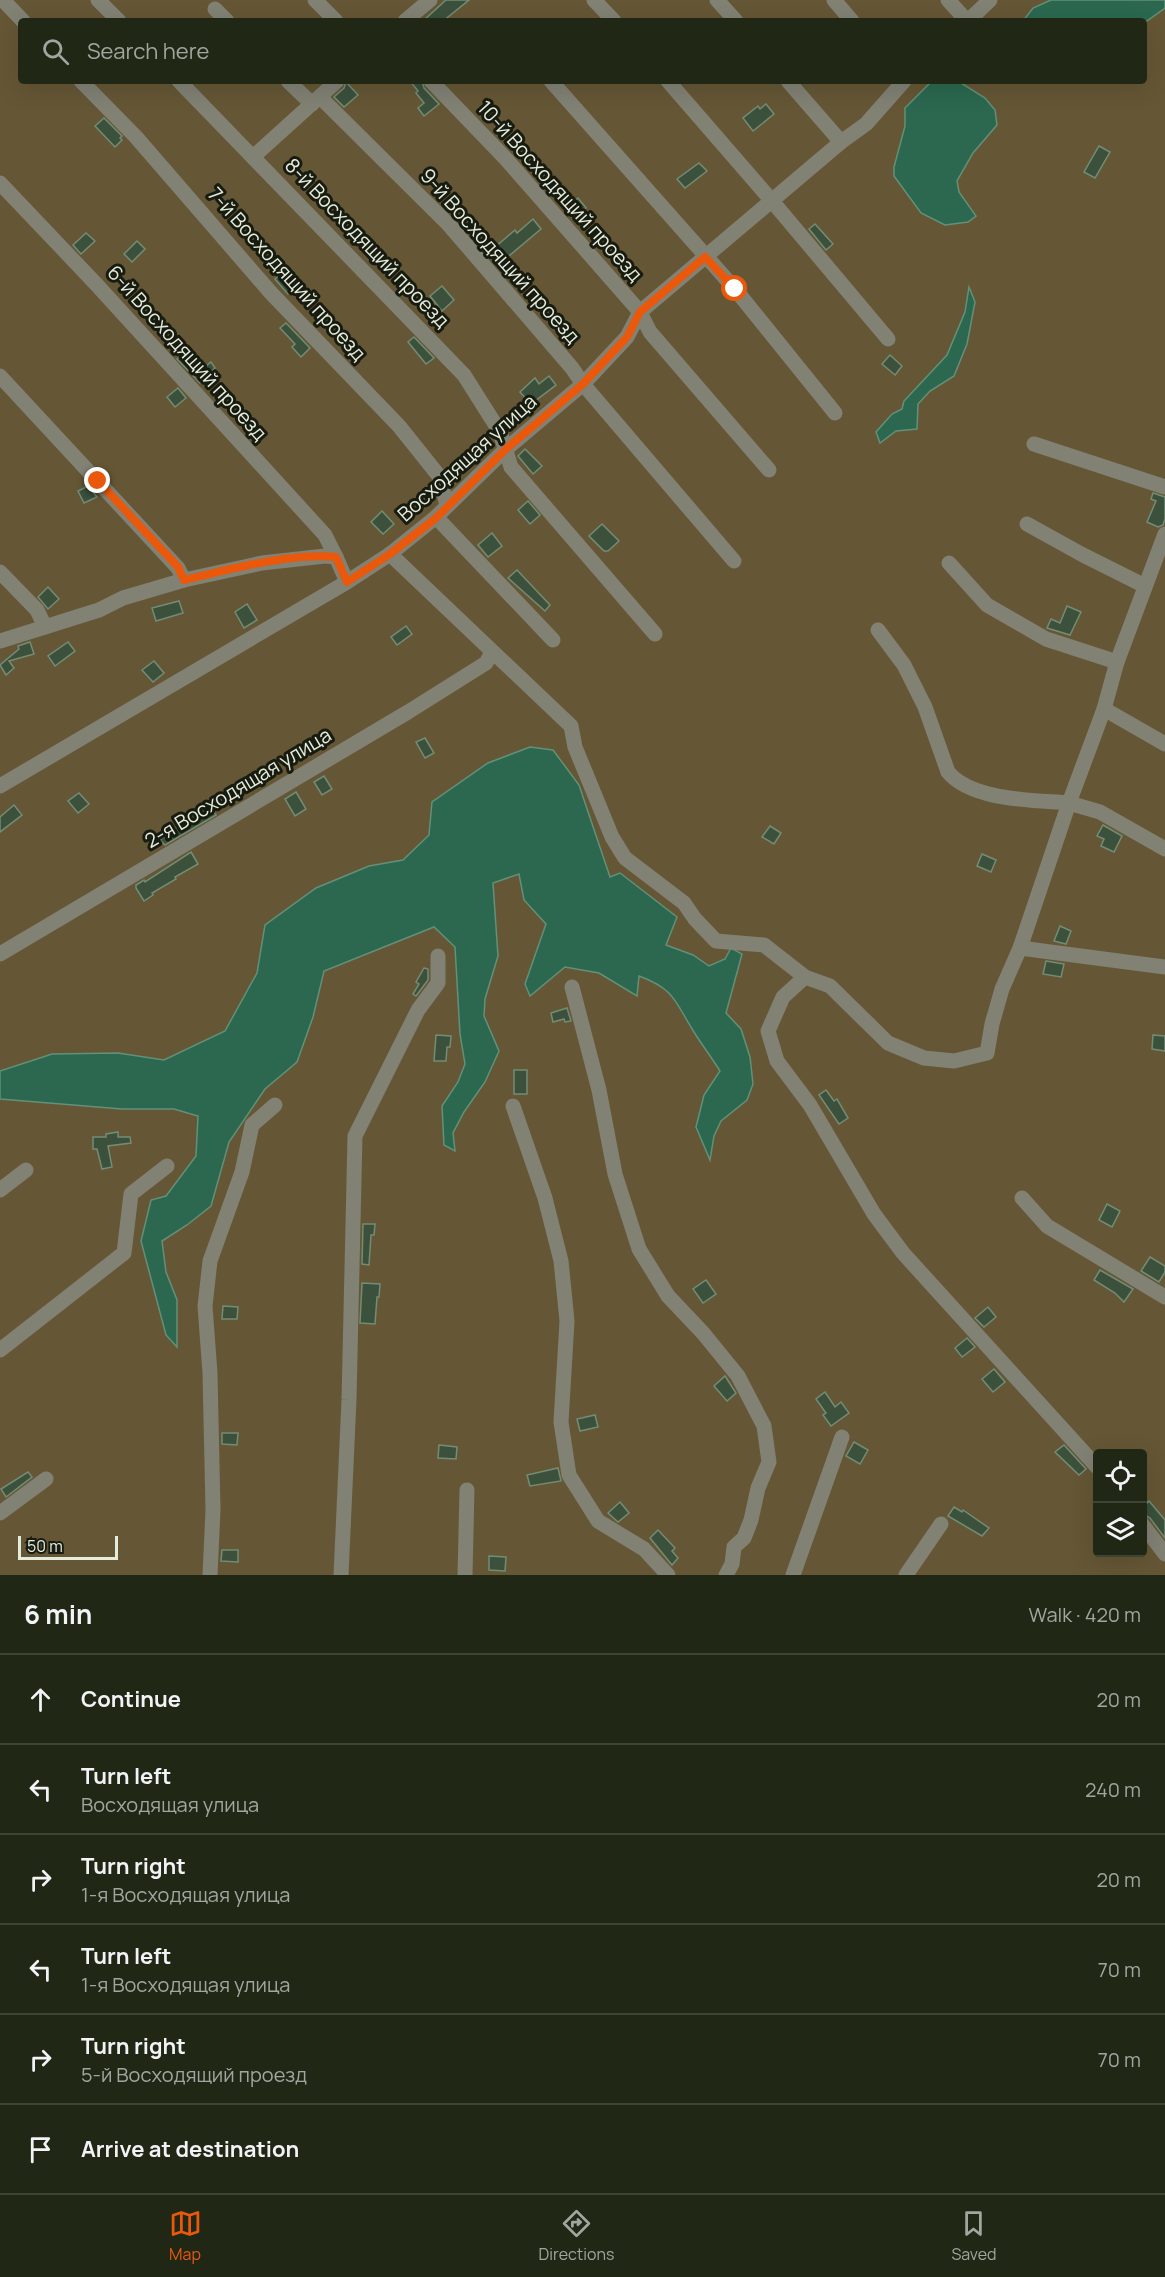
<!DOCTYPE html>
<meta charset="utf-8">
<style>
:root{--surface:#202815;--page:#28301e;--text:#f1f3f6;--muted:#a2a6a0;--line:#3d4434;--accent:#ea580c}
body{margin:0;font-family:Manrope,sans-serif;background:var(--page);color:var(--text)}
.controls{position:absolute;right:18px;bottom:18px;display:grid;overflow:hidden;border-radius:6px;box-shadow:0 6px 24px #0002}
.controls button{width:54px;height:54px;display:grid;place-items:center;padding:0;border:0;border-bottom:2px solid var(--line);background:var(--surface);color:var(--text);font:30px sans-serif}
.scale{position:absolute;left:18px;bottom:15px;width:100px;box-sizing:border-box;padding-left:6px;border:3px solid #e5ecdc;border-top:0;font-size:16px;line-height:21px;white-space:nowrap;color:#e5ecdc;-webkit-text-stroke:4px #171b10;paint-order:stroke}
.stop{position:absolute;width:18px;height:18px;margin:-14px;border:4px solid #ea580c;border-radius:50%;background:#fff}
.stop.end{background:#ea580c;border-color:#fff;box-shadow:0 2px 6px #0008}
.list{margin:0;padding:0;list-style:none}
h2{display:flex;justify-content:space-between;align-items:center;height:78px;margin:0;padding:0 24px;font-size:26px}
h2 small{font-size:20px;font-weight:400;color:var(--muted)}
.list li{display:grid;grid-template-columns:39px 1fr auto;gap:18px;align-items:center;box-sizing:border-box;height:90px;padding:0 24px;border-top:2px solid var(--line)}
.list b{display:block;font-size:22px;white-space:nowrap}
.list p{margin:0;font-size:20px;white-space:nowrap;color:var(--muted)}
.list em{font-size:20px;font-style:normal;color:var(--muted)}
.icon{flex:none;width:33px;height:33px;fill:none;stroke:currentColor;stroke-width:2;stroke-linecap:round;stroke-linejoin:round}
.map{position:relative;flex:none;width:1165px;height:1575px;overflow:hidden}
.search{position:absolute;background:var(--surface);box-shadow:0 6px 24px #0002;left:18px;right:18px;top:18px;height:66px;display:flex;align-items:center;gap:15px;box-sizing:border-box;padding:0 21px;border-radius:6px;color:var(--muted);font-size:22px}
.sheet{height:618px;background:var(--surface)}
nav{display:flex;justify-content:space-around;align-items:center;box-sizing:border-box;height:84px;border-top:2px solid var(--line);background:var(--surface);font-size:16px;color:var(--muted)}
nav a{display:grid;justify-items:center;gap:3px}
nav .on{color:var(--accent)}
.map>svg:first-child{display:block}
.green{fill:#655735;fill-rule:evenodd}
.water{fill:#2b684f;stroke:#639079;stroke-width:1.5}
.building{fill:#3b513c;stroke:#748c75;stroke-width:1.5}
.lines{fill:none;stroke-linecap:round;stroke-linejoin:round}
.minor{stroke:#818174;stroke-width:15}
.route{stroke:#ea580c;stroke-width:8}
.labels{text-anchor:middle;stroke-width:6;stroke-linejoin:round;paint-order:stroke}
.street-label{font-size:20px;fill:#e5ecdc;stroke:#171b10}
</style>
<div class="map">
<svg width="1165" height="1575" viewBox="0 0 1165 1575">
<rect width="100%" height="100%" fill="#2b361c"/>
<!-- green -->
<path class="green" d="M0 0H1165V1575H0ZM21 21H1144V81H21ZM1098 1454H1142V1552H1098Z"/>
<!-- water -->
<g class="water">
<polygon points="1051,0 1165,0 1165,8 1144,23 1144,21 1023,21 1033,8"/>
<polygon points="938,81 958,81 985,98 995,110 997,125 973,153 957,181 959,192 976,216 968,222 945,225 921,213 894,176 894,167 905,126 905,108 931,82"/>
<polygon points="969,287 975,302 967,344 954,376 930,391 918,404 917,429 896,431 880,443 876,432 892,414 902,409 904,401 947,355 965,312"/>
<path d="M530 747 553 750 579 785 610 877 620 873 677 917 666 945 693 955 709 966 725 959 731 948 742 954 726 1013 741 1029 750 1057 753 1084 747 1100 721 1121 714 1136 710 1160 696 1127 704 1095 720 1071C712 1058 702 1045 694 1032 675 1002 675 989 639 976L637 996 599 973 565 967 530 996 525 984 546 924 524 900 519 874 493 883 498 956 485 999 484 1016 499 1051 485 1082 464 1112 453 1133 455 1151 444 1145 442 1106 458 1082 465 1064 460 1034 455 947 434 927 324 971 313 1017 297 1062 265 1089 229 1142 211 1206 187 1225 162 1241 166 1272 177 1300V1347L166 1335 141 1241 151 1200 166 1196 196 1156 198 1116 174 1109H122L0 1099V1071L52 1054 118 1053 164 1060 225 1031 257 973 265 925 316 888 369 866 403 860 429 835 432 802 488 763Z"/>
</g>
<!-- building -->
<g class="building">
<polygon points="446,0 469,0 443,21 423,21"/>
<polygon points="410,81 422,81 424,88 439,104 424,116 418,108 424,103 416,93 418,91"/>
<polygon points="346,82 358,95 344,107 334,97 344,88"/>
<polygon points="766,104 774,114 753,131 743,118 758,106 760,109"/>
<polygon points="104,118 122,136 120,138 122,140 115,147 95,126"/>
<polygon points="1099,146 1110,152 1095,178 1084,172"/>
<polygon points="699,163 707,171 685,188 677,179"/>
<polygon points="578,198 586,208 575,217 567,207"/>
<polygon points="533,219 541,229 497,266 487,254 515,230 517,233"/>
<polygon points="815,224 833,244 826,250 809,229"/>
<polygon points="86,233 95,241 81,254 73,245"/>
<polygon points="137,241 145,249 132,262 124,254"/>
<polygon points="284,271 298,284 288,294 275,279"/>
<polygon points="442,286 454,300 442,311 430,296"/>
<polygon points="286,323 310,348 301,357 292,347 295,344 280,328"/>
<polygon points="414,337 434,358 426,364 408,342"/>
<polygon points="184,353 201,370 211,362 215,368 200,383 177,359"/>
<polygon points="890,355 902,366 895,375 882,364"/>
<polygon points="549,376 556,385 531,404 520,392 535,378 539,384"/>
<polygon points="178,388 186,398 175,407 167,397"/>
<polygon points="525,449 542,466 533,474 518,456"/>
<polygon points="88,486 97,497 84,503 78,491"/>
<polygon points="1153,493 1165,497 1165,519 1163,525 1158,527 1147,522 1156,501 1151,499"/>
<polygon points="528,501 540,515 530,524 518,510"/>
<polygon points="382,511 394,524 383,534 371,522"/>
<polygon points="602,524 619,541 608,551 604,551 589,536"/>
<polygon points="492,533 502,546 488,557 478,545"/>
<polygon points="517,570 550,605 545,611 508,578"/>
<polygon points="48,587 59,599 48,609 38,597"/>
<polygon points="179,601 183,613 156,621 152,608"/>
<polygon points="247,604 257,620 244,628 235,612"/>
<polygon points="1067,606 1081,612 1070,635 1047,628 1051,619 1060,623"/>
<polygon points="406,626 412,634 397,645 391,637"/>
<polygon points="30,642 34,654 9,661 14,668 6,675 0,665 19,649 18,646"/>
<polygon points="68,642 75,651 55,666 48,656"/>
<polygon points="154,661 164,673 153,682 142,670"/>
<polygon points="425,738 434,753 425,758 416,742"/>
<polygon points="324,776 332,789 322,795 314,782"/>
<polygon points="296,792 306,809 295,816 285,799"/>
<polygon points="79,793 89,804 78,813 68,801"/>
<polygon points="207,804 216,815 165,845 160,840"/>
<polygon points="14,805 22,815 0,832 0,817"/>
<polygon points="1103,825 1122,836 1114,852 1101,846 1104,839 1097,836"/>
<polygon points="770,826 781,833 774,844 762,837"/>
<polygon points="191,852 198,864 175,877 176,879 152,893 153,895 144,901 136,888 136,885 144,880 145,882"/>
<polygon points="982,854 996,860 991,872 977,866"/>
<polygon points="1060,926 1071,931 1066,944 1054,941"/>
<polygon points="1046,961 1064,964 1061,977 1043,974"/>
<polygon points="424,968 428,969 428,980 416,996 413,994 419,984 416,982"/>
<polygon points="567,1008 571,1021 565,1022 564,1019 553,1022 551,1013"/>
<polygon points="436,1035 451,1036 450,1047 447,1047 446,1061 434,1061"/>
<polygon points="1153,1035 1165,1036 1165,1051 1152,1049"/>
<rect x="514" y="1070" width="13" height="24"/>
<polygon points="826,1090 834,1101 837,1099 848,1118 839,1124 819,1095"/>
<polygon points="118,1132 118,1137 130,1137 131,1143 108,1146 112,1167 102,1169 97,1149 93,1149 93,1137 106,1137 106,1134"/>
<polygon points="1107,1204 1120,1211 1112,1227 1099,1220"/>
<polygon points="363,1224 375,1224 374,1235 371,1235 369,1265 362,1264"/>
<polygon points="1150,1257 1165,1266 1165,1272 1159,1282 1141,1271"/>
<polygon points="1100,1270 1133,1289 1124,1302 1115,1293 1094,1280"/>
<polygon points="706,1280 716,1294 703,1303 693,1289"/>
<polygon points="362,1283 380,1284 379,1297 377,1297 375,1324 360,1323"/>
<polygon points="223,1306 238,1307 237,1319 222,1319"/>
<polygon points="988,1307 996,1317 984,1327 975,1318"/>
<polygon points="967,1338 975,1347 962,1357 955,1348"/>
<polygon points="994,1369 1005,1382 993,1392 982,1379"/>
<polygon points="725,1376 736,1393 727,1401 714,1386"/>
<polygon points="825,1392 835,1407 841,1402 849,1413 831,1426 823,1415 826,1413 816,1399"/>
<polygon points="595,1415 598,1427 580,1431 577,1419"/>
<polygon points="222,1433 238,1433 237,1445 222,1444"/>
<polygon points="854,1442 868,1450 860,1464 846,1456"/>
<polygon points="439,1445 457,1447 456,1459 438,1458"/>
<polygon points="1064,1445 1086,1469 1079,1475 1055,1452"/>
<polygon points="558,1468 561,1481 530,1486 527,1475"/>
<polygon points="28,1472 32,1477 6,1497 1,1489"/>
<polygon points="1149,1501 1165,1520 1165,1538 1150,1518 1143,1514 1143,1507"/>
<polygon points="620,1502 629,1513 618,1522 608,1513"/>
<polygon points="954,1507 962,1512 963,1510 989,1528 982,1536 948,1516"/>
<polygon points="658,1530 675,1548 672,1551 678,1558 672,1565 650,1538"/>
<polygon points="222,1550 238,1550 238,1562 221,1561"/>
<polygon points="489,1556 506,1557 505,1571 489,1570"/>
</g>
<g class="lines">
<!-- minor -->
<g class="minor">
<polyline points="3,0 23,21"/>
<polyline points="98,0 119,21"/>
<polyline points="315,0 336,21"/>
<polyline points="594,0 614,21"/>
<polyline points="717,0 736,21"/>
<polyline points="834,0 852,21"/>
<polyline points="948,0 967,21"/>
<polyline points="215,9 227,21"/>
<polyline points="405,21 430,0"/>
<polyline points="968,21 990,0"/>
<polyline points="81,81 136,137 271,293 399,426 439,476 447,505"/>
<polyline points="179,81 464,375 500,432 511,467 655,634"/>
<polyline points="288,81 312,104"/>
<polyline points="431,81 506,159 640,312 650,332 769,470"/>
<polyline points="551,81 735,289 835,413"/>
<polyline points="668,81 772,201 888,339"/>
<polyline points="788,81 841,142"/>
<polyline points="320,97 449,225 572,368 583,384 734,561"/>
<polyline points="254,156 337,81"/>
<polyline points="0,183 96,284 325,535 336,557"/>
<polyline points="0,376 178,568 184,580"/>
<polyline points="1034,444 1165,487"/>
<polyline points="436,517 553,640"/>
<polyline points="1027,524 1083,555 1145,586"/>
<polyline points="390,554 571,726 575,747 612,837 625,858 684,903 695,919 716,941 764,945 805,977 830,986 888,1043 924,1058 954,1061 987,1053 992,1024 1002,989 1020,948 1069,803 1100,812 1165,849"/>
<polyline points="949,563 987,605 1046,639 1117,662"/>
<polyline points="0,572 37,610 45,627"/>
<path d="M878 630 904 665 925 707 948 772C972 801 1035 800 1069 803L1104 709 1117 662 1165 534"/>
<polyline points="0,641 99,610 123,598 184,580 262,563 325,556 336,557 347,582"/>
<polyline points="1104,709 1165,744"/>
<polyline points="0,786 347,582 390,554 436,517 506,449 583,384 627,337 640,312 841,142 866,124 904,81"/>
<polyline points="1020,948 1165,967"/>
<polyline points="0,954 408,712 486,663 492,652"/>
<polyline points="805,977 783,997 768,1031 777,1061 810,1105 874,1214 903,1253 1098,1468"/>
<polyline points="572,987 599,1090 615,1174 639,1249 668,1296 703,1333 738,1376 764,1426 769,1462 758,1488 751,1520 744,1538 734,1547 732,1564 726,1575"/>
<polyline points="513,1106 545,1198 561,1261 567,1321 561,1422 569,1475 598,1521 644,1549 668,1575"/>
<polyline points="0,1190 26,1170"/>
<polyline points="1022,1198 1047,1226 1165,1297"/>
<polyline points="0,1350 124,1253 131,1194 167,1166"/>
<polyline points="0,1513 46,1479"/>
<polyline points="1142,1524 1165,1554"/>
<polyline points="210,1575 213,1510 210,1373 205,1306 210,1261 242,1172 252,1125 275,1105"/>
<polyline points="341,1575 349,1400 355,1136 418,1010 438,983 438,956"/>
<polyline points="465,1575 467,1490"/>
<polyline points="793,1575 842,1437"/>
<polyline points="906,1575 941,1524"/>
</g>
</g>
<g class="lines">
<!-- route -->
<path class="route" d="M98 481 178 567 184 580C228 570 292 552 336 557L347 582 390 554 436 518 506 449 583 384 627 337 640 312 705 257 735 289"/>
</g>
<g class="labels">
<!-- street labels -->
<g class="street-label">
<text transform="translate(560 191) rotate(48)" y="7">10-й Восходящий проезд</text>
<text transform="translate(367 243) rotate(46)" y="7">8-й Восходящий проезд</text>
<text transform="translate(500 256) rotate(48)" y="7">9-й Восходящий проезд</text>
<text transform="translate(287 274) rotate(48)" y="7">7-й Восходящий проезд</text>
<text transform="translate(187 353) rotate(48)" y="7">6-й Восходящий проезд</text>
<text transform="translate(467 458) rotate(-42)" y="7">Восходящая улица</text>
<text transform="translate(238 788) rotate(-31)" y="7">2-я Восходящая улица</text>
</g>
</g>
</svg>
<div class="controls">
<button><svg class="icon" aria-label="locate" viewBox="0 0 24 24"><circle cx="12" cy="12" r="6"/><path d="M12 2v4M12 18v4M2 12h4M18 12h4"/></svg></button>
<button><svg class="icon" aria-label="layers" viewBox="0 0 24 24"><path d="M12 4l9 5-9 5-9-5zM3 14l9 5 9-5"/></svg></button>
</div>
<div class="scale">50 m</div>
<div class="stop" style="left:735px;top:289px"></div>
<div class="stop end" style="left:98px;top:481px"></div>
<div class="search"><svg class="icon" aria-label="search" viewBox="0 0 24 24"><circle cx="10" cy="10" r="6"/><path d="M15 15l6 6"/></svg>Search here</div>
</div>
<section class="sheet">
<h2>6 min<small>Walk · 420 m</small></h2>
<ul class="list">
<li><svg class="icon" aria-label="ahead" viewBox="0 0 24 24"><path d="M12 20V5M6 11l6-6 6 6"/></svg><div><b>Continue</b></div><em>20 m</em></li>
<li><svg class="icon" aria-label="left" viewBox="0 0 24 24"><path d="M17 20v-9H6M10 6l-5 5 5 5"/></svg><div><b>Turn left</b><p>Восходящая улица</p></div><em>240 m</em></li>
<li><svg class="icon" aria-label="right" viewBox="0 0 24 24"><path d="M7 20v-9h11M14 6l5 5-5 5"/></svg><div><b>Turn right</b><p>1-я Восходящая улица</p></div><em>20 m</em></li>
<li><svg class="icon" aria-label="left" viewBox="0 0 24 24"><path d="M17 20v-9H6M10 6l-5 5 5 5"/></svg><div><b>Turn left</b><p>1-я Восходящая улица</p></div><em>70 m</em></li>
<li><svg class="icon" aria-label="right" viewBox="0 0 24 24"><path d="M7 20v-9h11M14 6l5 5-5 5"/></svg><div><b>Turn right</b><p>5-й Восходящий проезд</p></div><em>70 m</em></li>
<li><svg class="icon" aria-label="arrive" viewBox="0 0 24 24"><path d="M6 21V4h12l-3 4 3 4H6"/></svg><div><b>Arrive at destination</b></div></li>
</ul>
</section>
<nav>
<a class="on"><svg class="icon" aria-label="map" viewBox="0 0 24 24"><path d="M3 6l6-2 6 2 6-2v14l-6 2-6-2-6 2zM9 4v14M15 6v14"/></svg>Map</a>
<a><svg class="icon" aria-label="directions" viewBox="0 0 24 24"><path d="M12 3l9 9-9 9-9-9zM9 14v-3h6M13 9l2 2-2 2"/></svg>Directions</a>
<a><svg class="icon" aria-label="saved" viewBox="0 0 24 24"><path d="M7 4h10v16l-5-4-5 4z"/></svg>Saved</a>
</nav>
